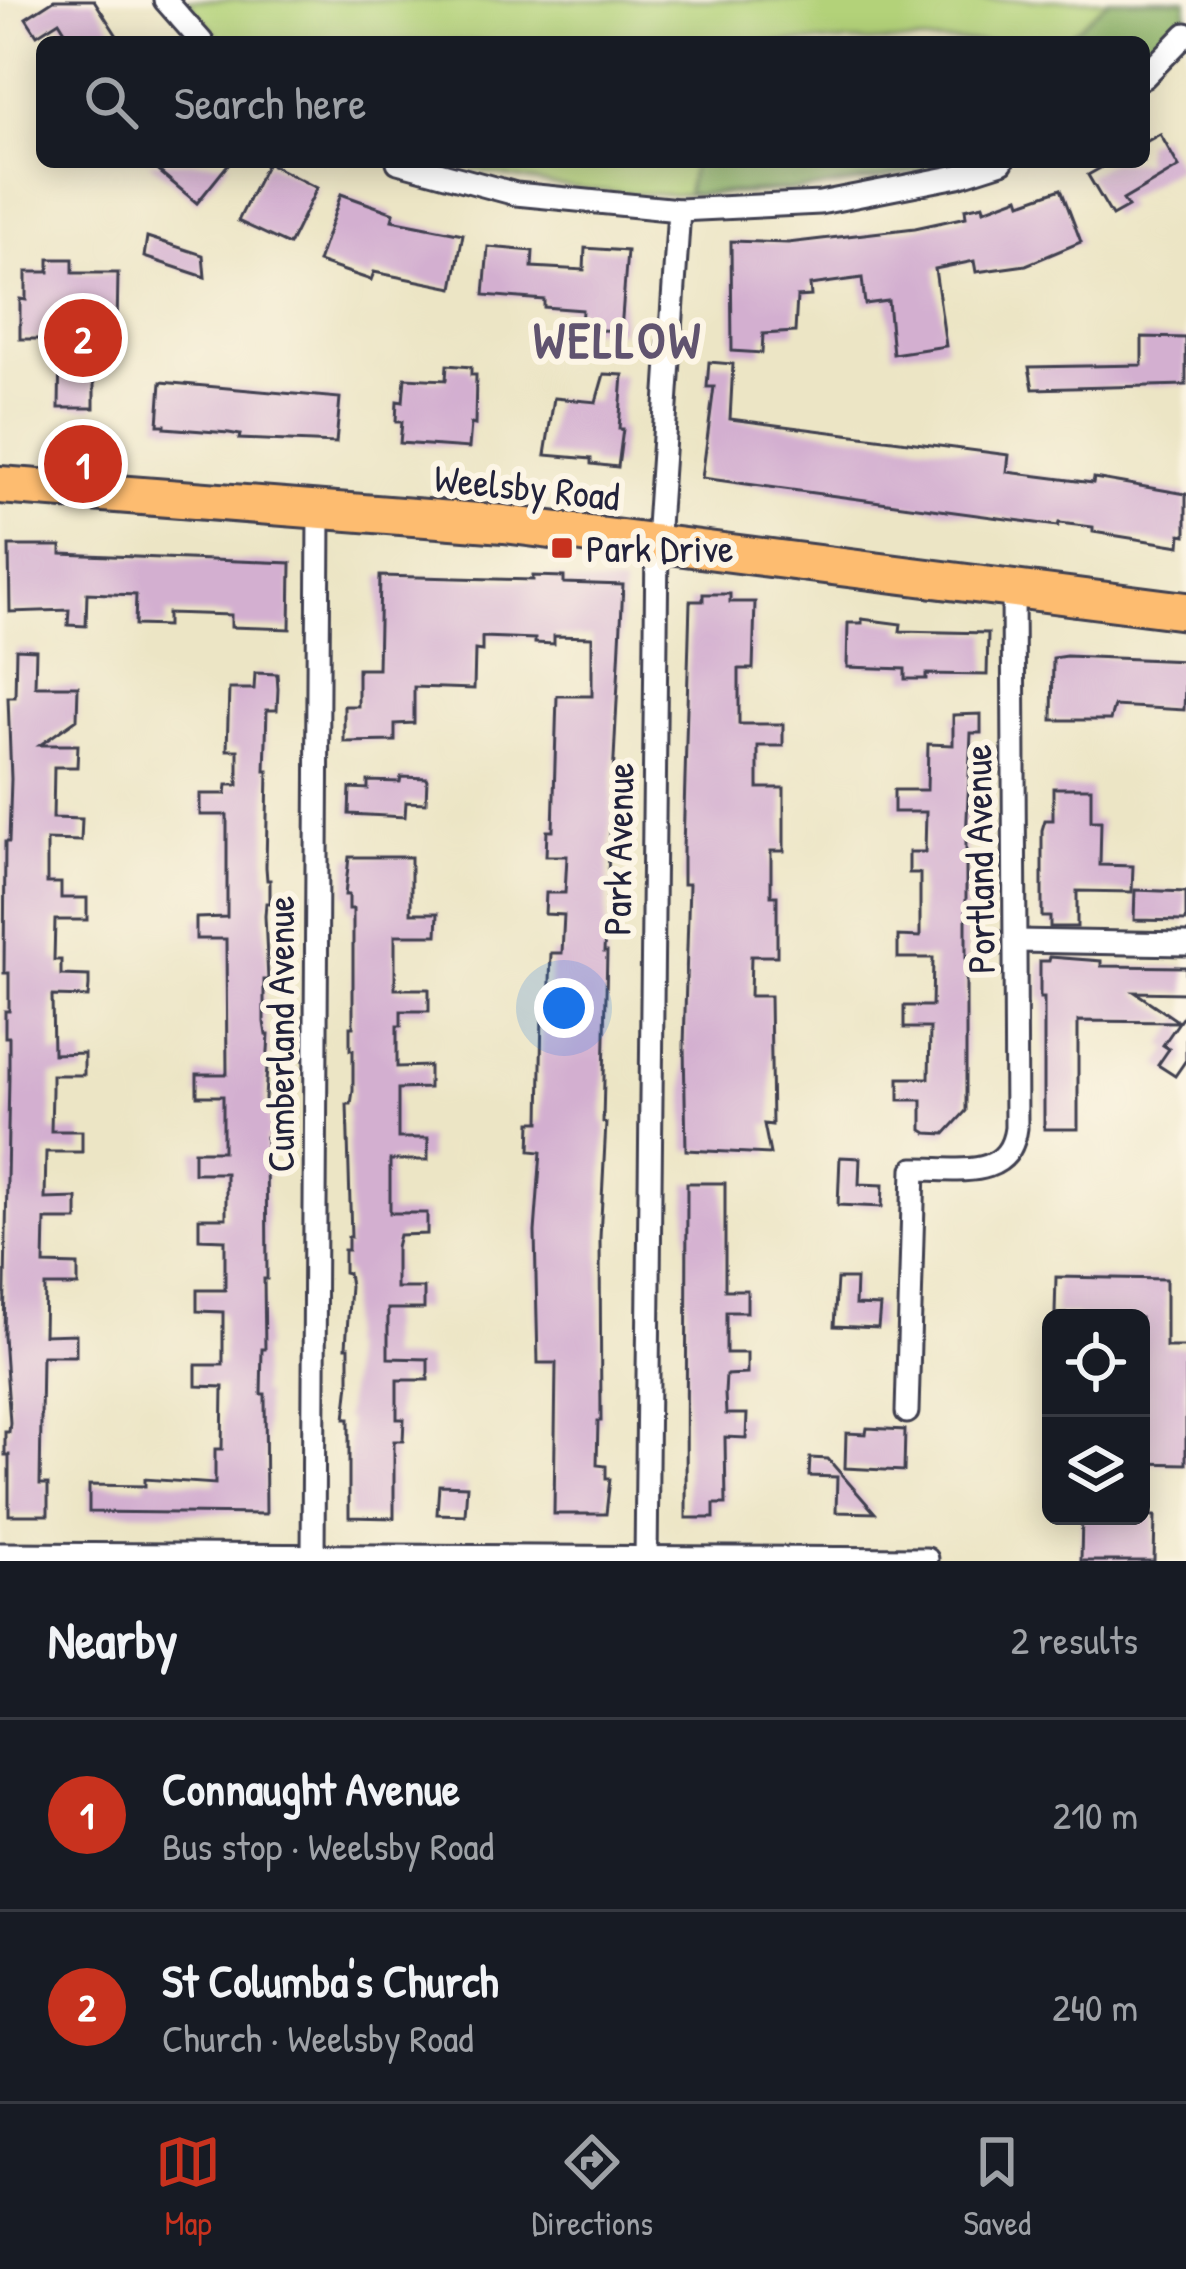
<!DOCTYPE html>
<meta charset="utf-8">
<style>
:root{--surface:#171b24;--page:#20242c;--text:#f1f3f6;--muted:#9ea1a6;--line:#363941;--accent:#c8321e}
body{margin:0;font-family:"Patrick Hand",sans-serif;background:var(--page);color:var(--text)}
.controls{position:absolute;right:36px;bottom:36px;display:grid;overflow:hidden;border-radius:18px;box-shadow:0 6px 30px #0003}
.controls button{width:108px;height:108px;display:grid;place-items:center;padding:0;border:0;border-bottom:3px solid var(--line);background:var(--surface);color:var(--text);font:60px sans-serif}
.you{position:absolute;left:564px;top:1008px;width:42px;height:42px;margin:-30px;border:9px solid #fff;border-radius:50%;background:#1a73e8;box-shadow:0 0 0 18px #1a73e833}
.badge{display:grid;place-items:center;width:78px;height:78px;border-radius:50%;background:var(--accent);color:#fff;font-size:39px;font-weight:700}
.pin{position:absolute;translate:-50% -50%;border:6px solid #fff;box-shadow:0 3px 12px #0006}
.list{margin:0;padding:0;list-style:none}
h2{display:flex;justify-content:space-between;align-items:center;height:156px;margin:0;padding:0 48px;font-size:51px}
h2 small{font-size:39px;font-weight:400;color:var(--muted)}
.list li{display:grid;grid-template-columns:78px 1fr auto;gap:36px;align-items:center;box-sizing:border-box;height:192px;padding:0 48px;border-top:3px solid var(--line)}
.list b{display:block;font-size:45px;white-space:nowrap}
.list p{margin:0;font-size:39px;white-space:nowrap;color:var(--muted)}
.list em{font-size:39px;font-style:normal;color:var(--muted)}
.icon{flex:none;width:66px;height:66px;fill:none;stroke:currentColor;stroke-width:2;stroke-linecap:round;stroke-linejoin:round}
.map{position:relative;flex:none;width:1186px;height:1561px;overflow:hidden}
.search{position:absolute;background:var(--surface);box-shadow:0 6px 30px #0003;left:36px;right:36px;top:36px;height:132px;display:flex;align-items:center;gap:30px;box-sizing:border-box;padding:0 42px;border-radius:18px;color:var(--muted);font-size:45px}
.sheet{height:540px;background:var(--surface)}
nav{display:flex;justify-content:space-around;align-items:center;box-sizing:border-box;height:168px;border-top:3px solid var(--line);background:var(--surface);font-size:33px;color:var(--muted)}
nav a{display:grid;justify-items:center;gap:6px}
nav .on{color:var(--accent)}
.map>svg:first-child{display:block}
.green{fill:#b3d279;stroke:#6a7a5a;stroke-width:3}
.forest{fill:#8eb469;stroke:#586b52;stroke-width:3}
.building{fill:#d3afd0}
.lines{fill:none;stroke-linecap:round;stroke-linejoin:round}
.minor-casing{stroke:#403f50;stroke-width:27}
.trunk-casing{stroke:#403f50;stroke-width:42}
.minor{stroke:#fff;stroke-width:21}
.trunk{stroke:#fdbc70;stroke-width:36}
.poi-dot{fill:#c8321e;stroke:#fcf5e5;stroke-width:4.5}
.labels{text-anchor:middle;stroke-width:12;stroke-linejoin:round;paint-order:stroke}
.street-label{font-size:39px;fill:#22223b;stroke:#fcf5e5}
.poi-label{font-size:39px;fill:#22223b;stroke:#fcf5e5;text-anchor:start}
.district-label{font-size:51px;font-weight:bold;letter-spacing:3px;fill:#60536f;stroke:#fcf5e5}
</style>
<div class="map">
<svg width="1186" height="1561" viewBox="0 0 1186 1561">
<rect width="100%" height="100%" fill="#fcf5e5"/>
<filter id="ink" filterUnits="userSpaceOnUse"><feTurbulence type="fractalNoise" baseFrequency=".00833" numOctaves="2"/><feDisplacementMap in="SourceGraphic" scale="24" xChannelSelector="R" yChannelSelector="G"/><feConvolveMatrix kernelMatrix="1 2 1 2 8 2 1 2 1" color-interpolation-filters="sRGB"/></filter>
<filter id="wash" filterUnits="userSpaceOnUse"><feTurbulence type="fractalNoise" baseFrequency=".004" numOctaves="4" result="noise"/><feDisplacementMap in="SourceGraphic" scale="48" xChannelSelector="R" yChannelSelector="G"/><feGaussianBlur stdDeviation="2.7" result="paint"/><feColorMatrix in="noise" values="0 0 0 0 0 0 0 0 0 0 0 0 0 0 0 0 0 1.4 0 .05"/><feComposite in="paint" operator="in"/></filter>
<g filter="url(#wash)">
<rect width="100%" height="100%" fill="#ece5c5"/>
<!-- green -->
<g class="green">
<polygon points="187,0 1186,0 1186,19 1144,62 1144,42 223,42"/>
<path d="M447 162H957C792 205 611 207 447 162Z"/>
</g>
<!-- forest -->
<g class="forest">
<polygon points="1109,0 1186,0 1186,19 1144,62 1144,42 1062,42"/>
<polygon points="693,162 957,162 820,188 687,194"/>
</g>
<g id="blocks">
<!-- building -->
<g class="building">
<polygon points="54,0 94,0 121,42 72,42 59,21 37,35 26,18"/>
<polygon points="1160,134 1179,167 1123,200 1128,207 1112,216 1088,175 1111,162 1144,162 1144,143"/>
<polygon points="148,162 230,162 197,203"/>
<polygon points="267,163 317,188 289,245 238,221"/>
<polygon points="1061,189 1081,242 1026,265 976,272 974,261 935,269 946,346 893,354 888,301 865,304 862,278 810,285 811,296 797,297 795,332 763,334 762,353 732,351 731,241 788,243 915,228 966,217 965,209 983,205 984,210 1019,197 1021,203"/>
<polygon points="341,194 394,213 392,220 463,234 453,288 374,272 371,280 318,262"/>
<polygon points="147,237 203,255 205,277 144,257"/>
<polygon points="488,247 533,251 532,267 584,270 585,248 627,251 621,331 581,329 582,310 544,307 544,300 484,295"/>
<polygon points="49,259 73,259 73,273 118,273 117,328 110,328 110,349 94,349 94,408 59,408 60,349 45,349 46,339 20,339 20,299 26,300 26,272 49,272"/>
<polygon points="1142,337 1186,338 1186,385 1033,389 1029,367 1142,365"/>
<polygon points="709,362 733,364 730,419 1009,455 1007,472 1093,483 1094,478 1186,494 1186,535 1181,534 1180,546 1093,532 1093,527 1059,523 1058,526 702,478 714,387 707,387"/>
<polygon points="447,365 471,367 471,375 476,375 475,425 471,424 469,448 400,443 402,422 396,422 397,401 403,402 405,378 446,380"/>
<polygon points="604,374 623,375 619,429 623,429 618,467 591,464 591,459 545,455 554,398 596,402"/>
<polygon points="161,382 340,398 336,443 239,439 240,435 229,433 165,428 165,425 158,425"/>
<polygon points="9,546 61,546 61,554 291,563 290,629 231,627 231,615 167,613 167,626 135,625 136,595 87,593 86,626 68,625 69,610 10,612"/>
<polygon points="380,576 533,580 533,576 564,577 564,583 623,585 604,952 607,952 603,1122 606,1123 600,1238 601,1421 598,1421 597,1465 606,1466 606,1479 610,1479 606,1514 554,1514 556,1363 538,1363 535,1232 541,1152 530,1151 531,1122 540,1122 542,1010 549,1011 551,953 562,953 564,915 545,914 546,893 565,893 567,856 546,856 547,831 553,831 557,696 592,696 592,637 554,636 554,644 535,643 535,639 482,637 482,651 475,650 474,689 414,687 414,723 395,724 395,741 344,742 344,706 358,706 358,669 378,669"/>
<polygon points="703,594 730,594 730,602 755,602 753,669 739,669 739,724 783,724 783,746 758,746 758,788 784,788 784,851 771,851 771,896 777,896 777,956 751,956 750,996 770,996 772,1125 764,1124 770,1154 686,1150 684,1045 689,884 683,884 683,849 690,601 703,601"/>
<polygon points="862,619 901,624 900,631 988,633 987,675 926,674 926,679 905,679 905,669 847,667 848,623 862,623"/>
<polygon points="16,649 36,650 35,686 78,686 77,719 40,745 78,745 77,767 54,767 53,818 82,819 81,841 47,840 47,883 61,883 61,898 87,898 87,920 55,920 54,960 61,960 61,975 89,976 89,986 88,997 52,996 53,1054 84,1053 84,1075 52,1075 52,1090 51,1131 82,1131 82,1152 46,1152 45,1199 77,1198 77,1220 45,1220 44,1264 78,1265 78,1286 45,1286 44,1335 76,1334 76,1356 42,1356 40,1484 48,1484 48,1515 9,1515 9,1455 5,1455 5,1432 9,1432 10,1423 4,1336 9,1077 9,1037 5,1037 5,1011 9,1011 9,973 4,973 5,842 9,842 11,779 8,697 15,697"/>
<polygon points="1066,656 1186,661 1184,710 1114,706 1110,720 1052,720 1053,658"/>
<polygon points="255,673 277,674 278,689 277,710 267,710 265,771 268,771 266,867 267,880 270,880 270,903 266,903 265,916 268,980 264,980 264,1022 266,1035 269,1035 265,1098 266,1112 270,1112 270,1137 266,1137 267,1279 264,1279 265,1349 262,1349 261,1394 265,1394 266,1514 89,1512 89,1485 145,1486 145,1479 215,1484 215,1449 222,1449 223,1387 196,1386 196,1365 223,1365 223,1312 197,1311 197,1290 225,1290 225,1240 199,1239 199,1218 226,1218 226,1173 194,1173 194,1151 223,1151 223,1096 197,1096 197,1074 227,1074 226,939 196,939 196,918 227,917 227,815 200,815 200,794 226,794 227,785 238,785 238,750 227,750 229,689 254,689"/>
<polygon points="981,714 981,733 971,733 966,839 966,1111 945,1134 927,1133 922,1130 922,1100 899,1100 899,1078 929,1078 930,1028 904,1028 904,1006 932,1006 933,958 898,958 898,936 920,937 920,873 909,873 909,852 925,852 926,812 894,812 894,790 927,790 928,744 953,745 953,715"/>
<polygon points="401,777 427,778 426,803 406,802 405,817 349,814 350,788 368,789 368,781 400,782"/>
<polygon points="1053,788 1091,788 1091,821 1101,821 1100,865 1133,866 1132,892 1077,891 1077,927 1050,927 1050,917 1042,917 1042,830 1045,820 1053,820"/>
<polygon points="349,857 411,857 411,913 438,913 437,935 395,935 395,989 429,989 429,1011 401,1011 401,1026 397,1026 397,1067 429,1066 429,1088 398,1089 398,1138 428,1138 428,1160 390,1160 390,1213 427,1213 427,1234 399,1235 396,1247 396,1288 424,1288 424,1309 388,1309 388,1358 428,1359 428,1380 397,1380 397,1419 404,1419 403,1441 394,1441 394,1518 349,1517 349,1419 345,1419 349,1383 349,1347 346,1347 350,1286 348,1273 344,1272 344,1250 348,1250 348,1237 351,1237 347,1104 351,1104 353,1091 353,1050 350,1050 350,1027 353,1027 353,909 349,909 349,895 345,895"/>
<polygon points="1135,890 1186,892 1186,921 1134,920"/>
<polygon points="1050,957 1101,961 1101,966 1186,967 1186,993 1135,992 1179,1022 1186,1012 1186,1060 1175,1076 1158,1065 1169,1049 1163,1045 1179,1022 1078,1021 1078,1129 1044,1129 1044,998 1040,998 1040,961 1049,961"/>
<polygon points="840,1157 860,1158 859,1184 883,1185 882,1207 838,1205"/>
<polygon points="687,1183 725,1183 725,1290 747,1290 747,1312 726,1312 726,1353 747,1353 747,1374 726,1375 725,1394 726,1414 747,1414 746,1438 725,1437 726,1504 714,1504 714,1518 686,1518"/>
<polygon points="1056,1277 1166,1279 1166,1347 1186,1347 1186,1464 1141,1463 1141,1318 1077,1318 1077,1314 1055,1314"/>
<polygon points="837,1279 856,1279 855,1305 880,1306 878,1328 834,1326"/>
<polygon points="867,1428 905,1430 904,1471 845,1468 846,1433 866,1434"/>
<polygon points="810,1458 828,1459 875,1513 836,1512 837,1477 809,1476"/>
<polygon points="439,1485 467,1486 465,1515 437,1514"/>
<polygon points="1082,1516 1155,1516 1154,1561 1081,1561"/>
</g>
</g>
</g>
<g filter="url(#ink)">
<use href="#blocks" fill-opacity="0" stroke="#403f50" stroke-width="3"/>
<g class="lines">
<!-- minor casing -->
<g class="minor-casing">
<g id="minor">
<polyline points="165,0 202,42"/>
<polyline points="1144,77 1186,34"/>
<polyline points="398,162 516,194 679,210 820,203 958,176 1002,162"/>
<polyline points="1016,941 1186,944"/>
<path d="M907 1412 914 1169C956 1168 1009 1182 1016 1128L1013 589"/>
<polyline points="0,1554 927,1559"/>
<polyline points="313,1557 319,511"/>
<polyline points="646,1561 657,542 679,210"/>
</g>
</g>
<!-- trunk casing -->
<g class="trunk-casing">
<polyline id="trunk" points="0,485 504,524 1186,611"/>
</g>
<!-- minor -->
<use href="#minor" class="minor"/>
<!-- trunk -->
<use href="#trunk" class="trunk"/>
</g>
</g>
<!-- markers -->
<rect class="poi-dot" x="550" y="536" width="24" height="24" rx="6"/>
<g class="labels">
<!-- street labels -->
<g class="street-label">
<text transform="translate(527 487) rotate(6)" y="14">Weelsby Road</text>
<text transform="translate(618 849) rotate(-89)" y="14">Park Avenue</text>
<text transform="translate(979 859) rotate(-91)" y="14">Portland Avenue</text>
<text transform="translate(280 1034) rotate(-90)" y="14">Cumberland Avenue</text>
</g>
<!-- poi labels -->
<g class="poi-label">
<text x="586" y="562">Park Drive</text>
</g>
<!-- district labels -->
<g class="district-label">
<text x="618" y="358">WELLOW</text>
</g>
</g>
</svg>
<div class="controls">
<button><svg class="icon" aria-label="locate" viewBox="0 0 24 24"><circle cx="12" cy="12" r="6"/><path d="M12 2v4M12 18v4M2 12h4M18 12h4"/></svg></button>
<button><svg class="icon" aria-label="layers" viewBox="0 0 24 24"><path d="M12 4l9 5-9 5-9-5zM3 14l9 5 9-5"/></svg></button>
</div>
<div class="you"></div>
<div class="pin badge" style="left:83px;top:464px">1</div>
<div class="pin badge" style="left:83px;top:338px">2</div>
<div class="search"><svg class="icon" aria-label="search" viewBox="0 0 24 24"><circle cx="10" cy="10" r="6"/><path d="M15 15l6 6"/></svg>Search here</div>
</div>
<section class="sheet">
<h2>Nearby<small>2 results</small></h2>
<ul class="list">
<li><span class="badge">1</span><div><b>Connaught Avenue</b><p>Bus stop · Weelsby Road</p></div><em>210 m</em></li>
<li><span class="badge">2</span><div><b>St Columba's Church</b><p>Church · Weelsby Road</p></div><em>240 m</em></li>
</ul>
</section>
<nav>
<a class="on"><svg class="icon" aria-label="map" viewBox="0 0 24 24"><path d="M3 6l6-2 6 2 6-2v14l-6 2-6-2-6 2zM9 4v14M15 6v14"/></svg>Map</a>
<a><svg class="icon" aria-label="directions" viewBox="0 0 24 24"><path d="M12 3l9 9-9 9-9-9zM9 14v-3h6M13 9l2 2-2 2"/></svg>Directions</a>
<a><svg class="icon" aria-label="saved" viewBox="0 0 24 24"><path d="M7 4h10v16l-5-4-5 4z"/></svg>Saved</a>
</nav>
